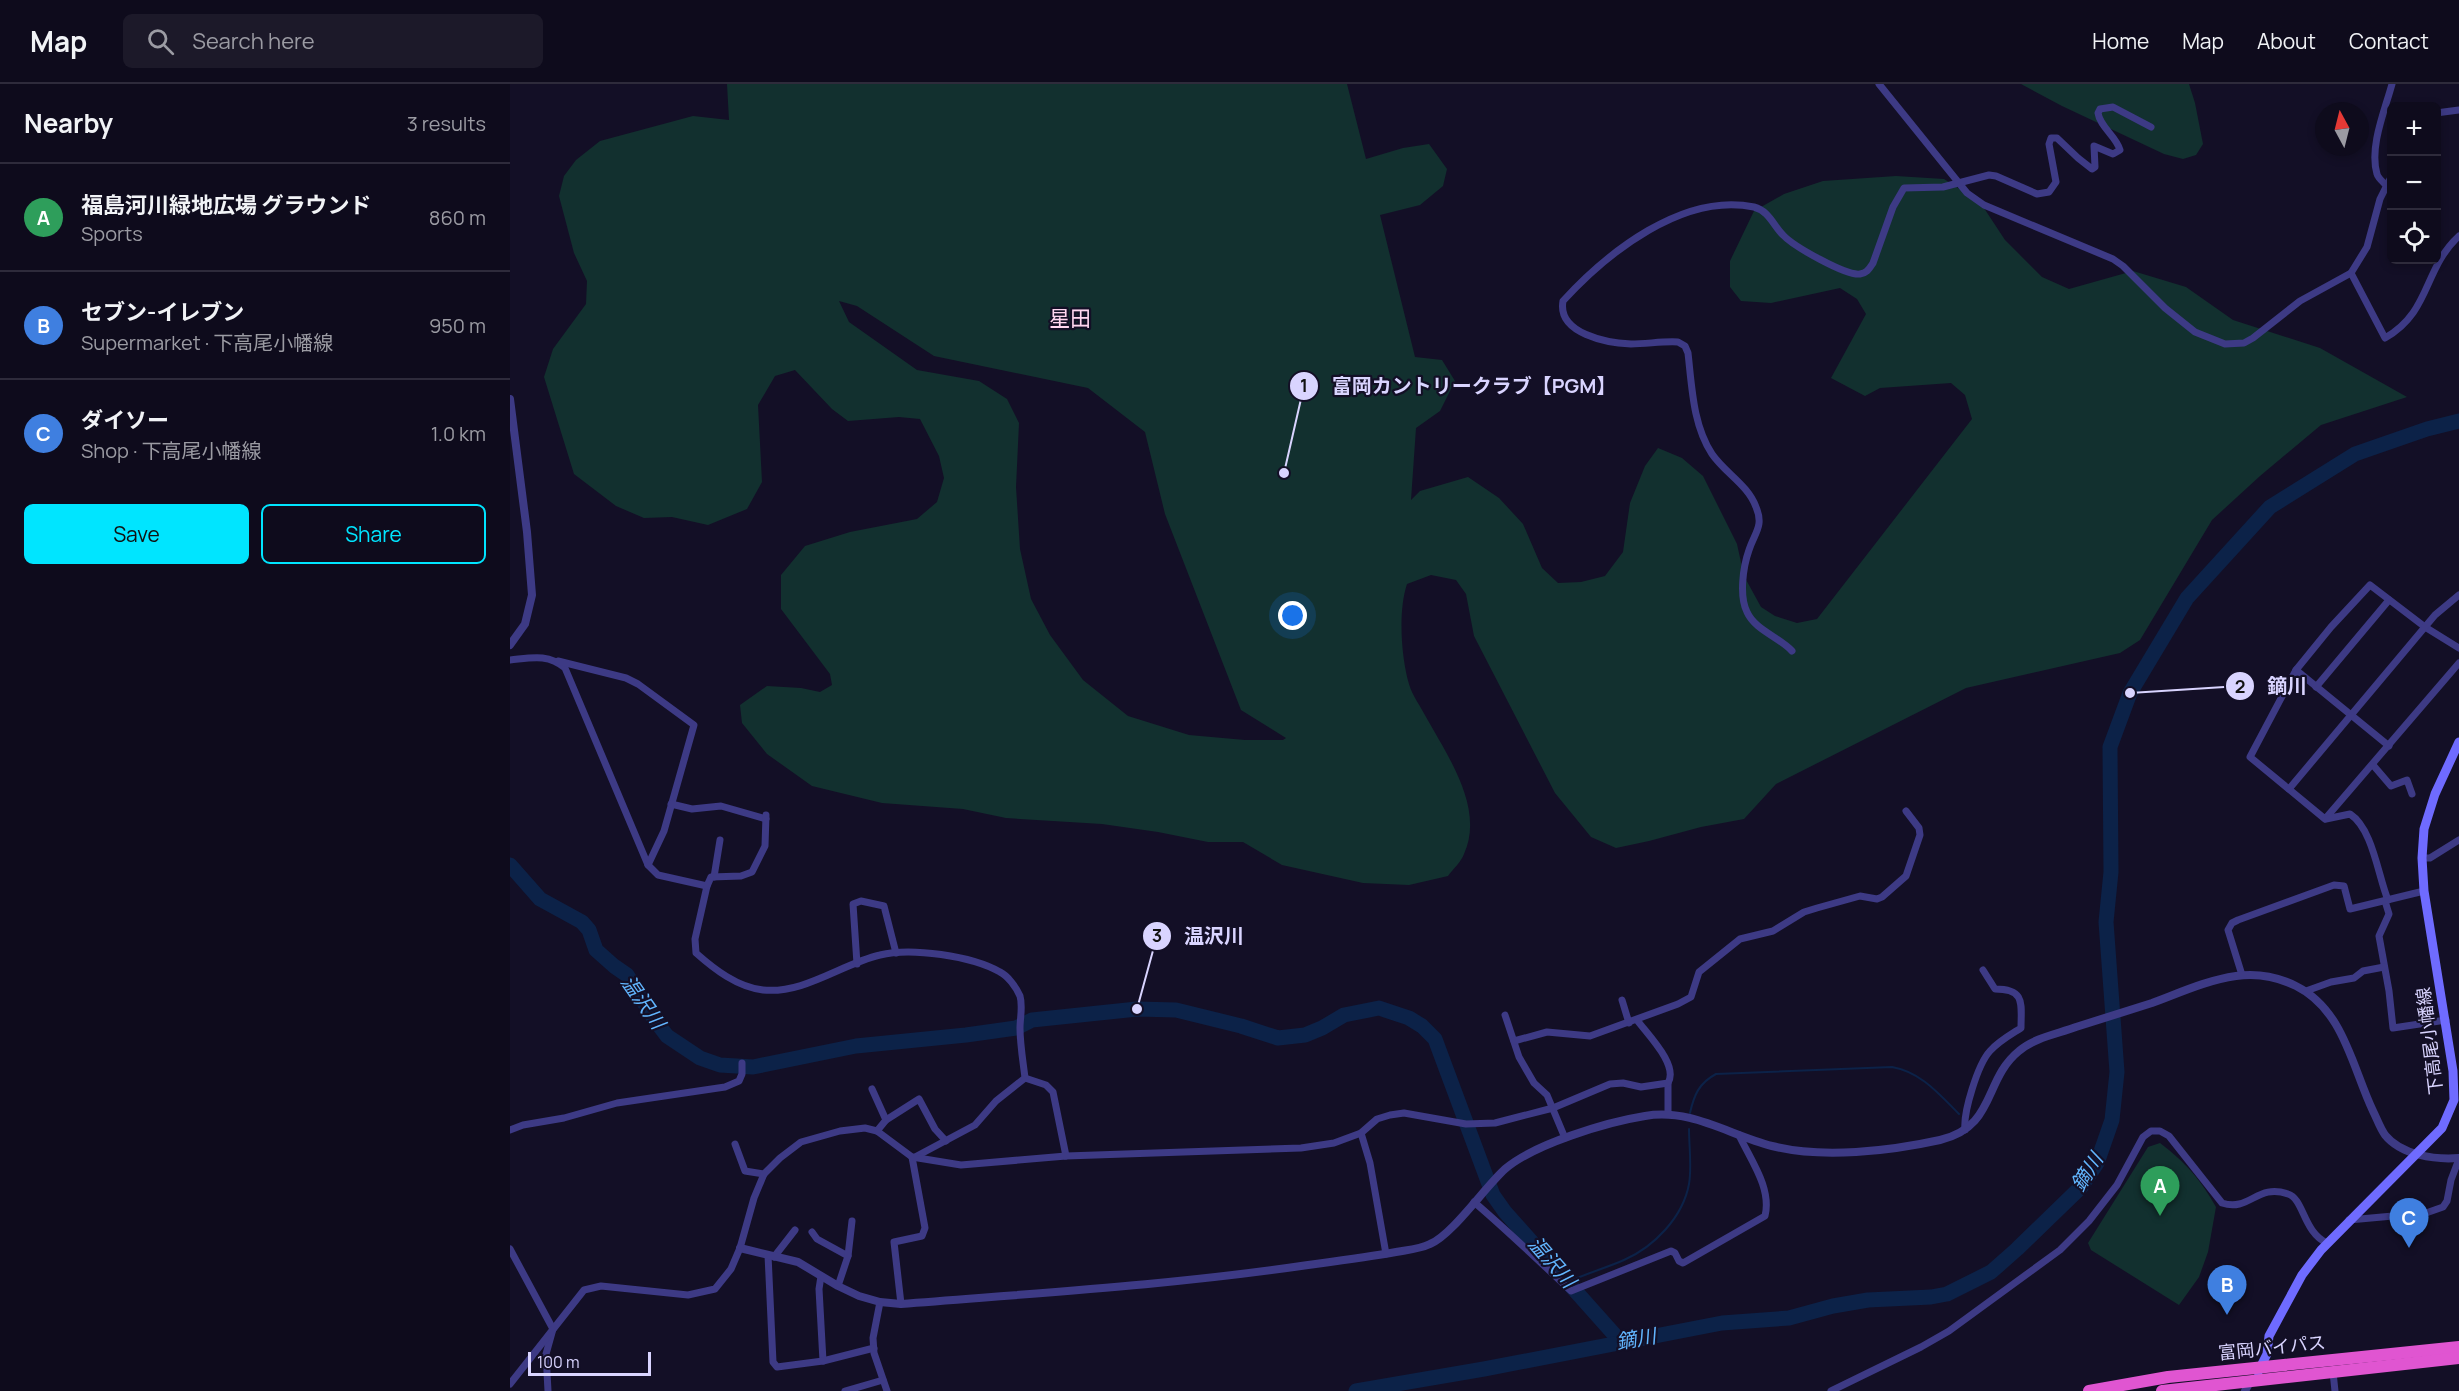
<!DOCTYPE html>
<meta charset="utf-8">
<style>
:root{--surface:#0e0b1c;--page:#1c1929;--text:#f1f3f6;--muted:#9b9ba3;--line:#2e2b3b;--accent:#00e5ff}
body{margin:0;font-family:Manrope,"Noto Sans JP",sans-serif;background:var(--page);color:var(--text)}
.controls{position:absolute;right:18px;top:18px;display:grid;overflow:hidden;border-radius:9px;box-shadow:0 3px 9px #0003}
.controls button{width:54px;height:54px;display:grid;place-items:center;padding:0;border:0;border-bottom:2px solid var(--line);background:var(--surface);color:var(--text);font:30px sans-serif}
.compass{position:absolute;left:1805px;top:18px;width:54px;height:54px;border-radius:50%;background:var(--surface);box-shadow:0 3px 9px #0003;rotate:353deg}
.scale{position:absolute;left:18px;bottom:15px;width:123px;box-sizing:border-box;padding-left:6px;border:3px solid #d9d4ff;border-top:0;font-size:16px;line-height:21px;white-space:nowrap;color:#d9d4ff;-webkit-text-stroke:4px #130f26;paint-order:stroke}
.you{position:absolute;left:783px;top:532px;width:21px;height:21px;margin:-15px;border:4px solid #fff;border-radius:50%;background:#1a73e8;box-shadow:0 0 0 9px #1a73e833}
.badge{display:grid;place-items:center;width:39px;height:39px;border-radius:50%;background:var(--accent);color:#fff;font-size:20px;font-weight:700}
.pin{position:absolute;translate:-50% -50px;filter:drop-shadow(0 2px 3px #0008)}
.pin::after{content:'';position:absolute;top:32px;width:21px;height:18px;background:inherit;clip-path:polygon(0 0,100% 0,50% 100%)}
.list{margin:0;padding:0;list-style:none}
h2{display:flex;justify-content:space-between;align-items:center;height:78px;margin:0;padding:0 24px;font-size:26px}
h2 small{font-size:20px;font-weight:400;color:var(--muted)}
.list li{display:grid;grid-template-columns:39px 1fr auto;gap:18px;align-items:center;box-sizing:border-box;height:108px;padding:0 24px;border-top:2px solid var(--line)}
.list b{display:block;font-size:22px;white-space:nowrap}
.list p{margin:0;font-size:20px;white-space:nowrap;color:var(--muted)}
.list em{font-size:20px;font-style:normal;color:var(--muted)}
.actions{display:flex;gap:12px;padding:18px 24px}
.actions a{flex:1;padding:14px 0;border:2px solid var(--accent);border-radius:9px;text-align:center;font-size:21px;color:var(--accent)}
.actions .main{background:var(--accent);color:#111}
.icon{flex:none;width:33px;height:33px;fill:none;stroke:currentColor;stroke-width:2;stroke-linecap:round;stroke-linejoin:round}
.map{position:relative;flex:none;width:1949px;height:1307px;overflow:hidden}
header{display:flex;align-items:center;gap:36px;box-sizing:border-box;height:84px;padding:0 30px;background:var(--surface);border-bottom:2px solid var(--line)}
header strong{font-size:28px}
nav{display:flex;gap:33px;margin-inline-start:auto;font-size:21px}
.search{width:420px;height:54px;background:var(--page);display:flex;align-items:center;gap:15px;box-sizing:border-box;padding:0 21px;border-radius:9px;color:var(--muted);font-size:22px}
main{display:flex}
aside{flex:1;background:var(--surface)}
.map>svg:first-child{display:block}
.green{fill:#12302f;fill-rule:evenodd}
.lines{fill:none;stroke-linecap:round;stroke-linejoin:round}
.stream{stroke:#0c2248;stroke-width:2}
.river{stroke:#0c2248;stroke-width:15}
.minor{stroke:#3d3a85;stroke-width:7}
.tertiary{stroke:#3d3a85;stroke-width:8}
.secondary{stroke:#6f6bff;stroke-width:9}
.trunk{stroke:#e055d1;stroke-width:12}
.labels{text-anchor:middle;stroke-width:4.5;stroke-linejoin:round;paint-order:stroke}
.street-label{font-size:18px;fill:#d9d4ff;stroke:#130f26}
.water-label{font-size:20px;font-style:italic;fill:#62b6ff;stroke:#130f26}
.quarter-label{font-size:21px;fill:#ffd6f0;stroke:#130f26}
.leader{fill:none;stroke:#d9d4ff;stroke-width:2}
.callout-dot{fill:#d9d4ff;stroke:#130f26;stroke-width:2}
.mark-label{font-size:18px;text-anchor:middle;font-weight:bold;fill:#111}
.callout-label{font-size:20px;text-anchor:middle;font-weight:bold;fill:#d9d4ff;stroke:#130f26;stroke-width:4.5;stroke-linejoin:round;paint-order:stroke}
</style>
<header>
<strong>Map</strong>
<div class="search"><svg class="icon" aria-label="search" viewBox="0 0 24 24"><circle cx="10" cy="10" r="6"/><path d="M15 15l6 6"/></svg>Search here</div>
<nav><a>Home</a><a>Map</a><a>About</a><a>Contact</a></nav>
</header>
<main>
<aside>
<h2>Nearby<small>3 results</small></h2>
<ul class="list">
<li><span class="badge" style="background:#2e9e5b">A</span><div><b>福島河川緑地広場 グラウンド</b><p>Sports</p></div><em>860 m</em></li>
<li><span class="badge" style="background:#3f7fe0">B</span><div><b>セブン-イレブン</b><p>Supermarket · 下高尾小幡線</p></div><em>950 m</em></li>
<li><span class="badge" style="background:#3f7fe0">C</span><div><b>ダイソー</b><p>Shop · 下高尾小幡線</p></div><em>1.0 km</em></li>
</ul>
<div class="actions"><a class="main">Save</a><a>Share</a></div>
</aside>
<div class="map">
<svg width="1949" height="1307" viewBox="0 0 1949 1307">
<rect width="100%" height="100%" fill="#130f26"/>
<!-- green -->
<g class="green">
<path d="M217 0H837L856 75 893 64 919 60 937 85 933 102 910 121 870 131 905 273 932 276 945 297 930 327 906 344 901 416 910 407 958 393 989 414 1013 440 1032 484 1048 499 1071 498 1095 492 1113 468 1120 419 1135 382 1148 364 1172 374 1193 392 1227 460 1234 492 1251 523 1265 532 1287 539 1307 535 1462 335 1455 311 1441 299 1370 304 1355 312 1321 294 1356 230 1347 215 1330 204 1261 219 1231 217 1220 203V177L1244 127 1274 110 1313 97 1386 92 1434 95 1470 118 1495 156 1532 193 1559 205 1623 187 1676 203 1723 236 1810 264 1897 313 1811 341 1750 392 1702 436 1630 556 1610 569 1456 604 1266 700 1234 735 1191 743 1139 757 1106 764 1081 753 1045 709 964 552 956 510 946 496 921 491 897 500C888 527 891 572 899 600 902 611 911 623 916 633 937 671 975 724 954 770 951 778 943 785 938 792L899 801 853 799 772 781 733 758H698L648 748 592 740 496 734 453 725 372 719 302 702 257 670 232 639 230 621 257 602 291 604 310 608 322 601 320 590 271 525V491L295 462 340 448 407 435 427 418 434 394 429 372 410 335 389 333 338 337 322 325 285 286 265 292 248 321 252 398 237 425 198 441 162 433 134 434 106 422 64 390 34 293 43 265 76 220 77 197 64 169 49 112 54 92 66 76 90 57 183 32 219 36ZM329 217 347 222 424 272 578 304 635 348 655 430 731 626 776 654 773 656H735L679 651 618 632 573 596 540 551 521 515 510 465 506 403 509 339 497 315 469 297 407 286 339 238Z"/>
<polygon points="1511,0 1679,0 1685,19 1693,60 1686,71 1673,75 1654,70 1552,22"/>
<path d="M1650 1059C1676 1079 1690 1095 1706 1123L1698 1168 1689 1193 1669 1221 1581 1166 1578 1159 1638 1063Z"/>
</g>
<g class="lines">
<!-- stream -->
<g class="stream">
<path d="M1180 1029C1184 1011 1189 999 1206 990L1382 983C1411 988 1429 1010 1449 1030"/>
<path d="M1058 1198C1077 1189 1096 1184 1114 1176 1144 1163 1173 1133 1179 1100 1182 1083 1179 1062 1179 1045"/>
</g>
<!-- river -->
<g class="river">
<polyline points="0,781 30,815 72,838 79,846 86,866 104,882 117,891 145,936 157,952 190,974 210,981 243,983 346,962 456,951 506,944 522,936 627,925 666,926 731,942 768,954 795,951 812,944 834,931 869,924 899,934 912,942 925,955 983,1111 995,1128 1111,1258"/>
<polyline points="846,1307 974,1285 1212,1239 1279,1234 1323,1222 1358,1216 1421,1213 1437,1210 1481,1188 1507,1165 1571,1103 1587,1079 1602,1036 1607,988 1596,838 1601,788 1600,663 1620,609 1677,514 1760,423 1845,370 1917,345 1949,337"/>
</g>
<!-- minor -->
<g class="minor">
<polyline points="1369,0 1457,109 1474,121 1603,175 1613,182 1655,224 1685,248 1715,260 1734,259 1743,254 1790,217 1841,189 1857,163 1870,115 1882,91"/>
<polyline points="1926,29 1949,26"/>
<path d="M1876 101C1873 98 1868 94 1867 90 1859 63 1875 26 1882 0"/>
<path d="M1841 189 1875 254C1921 228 1913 185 1949 152"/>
<polyline points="1949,564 1915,543 1860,501 1821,543 1786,586 1740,673 1815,735 1949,579"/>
<path d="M1282 567C1269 553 1245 546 1237 528 1229 512 1233 483 1239 466 1245 448 1254 442 1246 423 1238 401 1215 389 1202 370 1183 341 1182 304 1178 269L1175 262 1168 258C1153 257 1137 260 1121 260 1098 259 1047 250 1053 217 1097 169 1173 108 1244 123 1259 127 1263 141 1273 151 1283 162 1336 192 1350 190 1357 189 1359 185 1363 179L1383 123 1394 104 1433 103 1479 91 1486 92 1527 110 1539 108 1546 98 1539 60 1541 54H1547L1568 74 1582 85 1585 83 1584 62 1603 70 1610 66C1606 52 1590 43 1588 29L1590 25 1603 23 1641 43"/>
<path d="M0 576C20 574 38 569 55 584L138 781 148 791 197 802 185 855 186 869C204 885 227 903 253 906 295 910 331 880 370 871 401 863 462 872 490 888 498 892 506 903 510 912 513 922 510 934 510 944 510 960 513 977 515 994L486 1017 465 1041 405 1073"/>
<polyline points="48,577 116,594 128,600 184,641 154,747 138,781"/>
<polyline points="1786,586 1879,662"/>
<polyline points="1806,603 1879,516"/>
<polyline points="1863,681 1881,702 1897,696 1902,710"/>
<polyline points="1779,705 1925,531 1949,511"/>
<polyline points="161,720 182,725 211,722 256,735"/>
<path d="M1816 735 1840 730C1863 745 1868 792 1878 816"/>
<polyline points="1912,774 1920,774 1949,756"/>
<polyline points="204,793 210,756"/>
<polyline points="197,802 201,793 231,792 242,788 255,762 256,731"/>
<polyline points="1875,817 1879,830 1869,852 1879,907 1883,944 1936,936"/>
<polyline points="347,880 343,820 351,817 374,822 386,869"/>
<polyline points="1732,891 1718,846 1722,839 1728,836 1824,801 1834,802 1840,825 1914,807"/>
<polyline points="1796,907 1821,898 1844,894 1853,887 1874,883"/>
<polyline points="1112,916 1119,939"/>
<polyline points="995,931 1009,973 1024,999 1037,1011 1055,1054"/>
<polyline points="1004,957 1037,948 1080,952 1168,920 1181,913 1189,888 1230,855 1263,847 1294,828 1307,824 1350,812 1367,815 1372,813 1396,792 1410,751 1409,744 1396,727"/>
<polyline points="515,994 536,1001 543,1008 556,1072"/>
<polyline points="1158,999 1158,1029"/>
<polyline points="362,1005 376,1036"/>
<polyline points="0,1046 13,1041 54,1034 107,1019 215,1003 229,997 232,990 232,979"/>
<path d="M1455 1046C1453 1028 1468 980 1480 967 1489 957 1500 951 1511 944 1511 920 1516 905 1485 905L1473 886"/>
<polyline points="367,1047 376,1036 409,1015 425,1045 436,1057"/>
<polyline points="851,1049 860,1079 876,1170"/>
<polyline points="225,1060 235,1087 254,1090"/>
<path d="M964 1118C998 1147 1029 1177 1061 1207L1161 1167 1165 1169 1169 1177 1173 1179 1255 1132C1262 1104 1240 1075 1229 1051"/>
<polyline points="1839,1136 1916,1129 1933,1123 1937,1117 1941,1096 1949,1075"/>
<polyline points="302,1148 307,1155 338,1172"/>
<polyline points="0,1165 43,1245 36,1270 38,1307"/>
<polyline points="258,1171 263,1278 267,1283 313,1277 309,1205 311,1192"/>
<polyline points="264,1173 285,1146"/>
<polyline points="328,1202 338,1172 342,1137"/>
<polyline points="370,1218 363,1254 364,1269 377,1307"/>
<polyline points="391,1220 384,1158 412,1152 415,1144 402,1073"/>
<polyline points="313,1277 364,1264"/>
<polyline points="1823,1288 1825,1307"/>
<path d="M0 1300 74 1206 91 1202 178 1211 205 1205 221 1185 230 1164 244 1114 254 1090 270 1074 291 1058 330 1047 355 1044 367 1047 402 1073 451 1081 556 1072 791 1064 824 1059 851 1049 867 1035 880 1031 894 1029 956 1040 985 1039 1043 1024 1100 1000 1113 999 1131 1003 1158 999C1169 981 1137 950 1127 936"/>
<polyline points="335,1307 373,1296"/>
<path d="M1321 1307 1411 1263 1439 1247 1550 1166 1579 1137 1607 1101 1633 1053 1641 1047H1650L1659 1052 1712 1119C1740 1128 1747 1099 1778 1110 1794 1115 1793 1148 1817 1159"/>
</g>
<!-- tertiary -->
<g class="tertiary">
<polyline points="0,315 17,448 22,511 15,540 0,561"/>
<path d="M230 1164 288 1178 328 1202 349 1212 370 1218 391 1220C527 1209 663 1201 798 1181 827 1177 857 1173 886 1168 897 1166 910 1165 920 1160 942 1151 975 1103 995 1085 1024 1060 1097 1038 1135 1032 1181 1024 1219 1051 1262 1062 1312 1075 1380 1067 1430 1056 1486 1043 1473 996 1509 967 1524 954 1547 950 1566 943 1591 935 1616 927 1642 919 1669 909 1697 896 1726 892 1747 889 1768 893 1786 902 1834 926 1842 983 1863 1027 1867 1035 1870 1044 1875 1051 1891 1071 1925 1076 1949 1074"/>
<polyline points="1735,1307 1741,1296"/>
</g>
<!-- secondary -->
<polyline class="secondary" points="1748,1288 1757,1270 1759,1252 1792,1191 1811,1166 1932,1044 1944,1016 1943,987 1914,807 1912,774 1914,745 1925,710 1949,658"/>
<!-- trunk -->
<g class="trunk">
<polyline points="1579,1307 1658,1293 1949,1263"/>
<polyline points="1652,1307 1949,1274"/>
</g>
</g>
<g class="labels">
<!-- street labels -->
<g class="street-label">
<text transform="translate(1920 957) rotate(-97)" y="6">下高尾小幡線</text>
<text transform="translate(1762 1264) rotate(-6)" y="6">富岡バイパス</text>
</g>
<!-- water labels -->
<g class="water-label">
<text transform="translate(133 918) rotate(55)" y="7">温沢川</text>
<text transform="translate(1577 1088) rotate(-58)" y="7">鏑川</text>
<text transform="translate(1042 1178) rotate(49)" y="7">温沢川</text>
<text transform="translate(1126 1255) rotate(-10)" y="7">鏑川</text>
</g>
<!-- quarter labels -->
<g class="quarter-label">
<text x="560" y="242">星田</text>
</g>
</g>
<!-- callouts -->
<path class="leader" d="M774 389L794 302M1620 609L1730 602M627 925L647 852"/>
<g class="callout-dot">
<circle cx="774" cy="389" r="6"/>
<circle cx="1620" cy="609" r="6"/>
<circle cx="627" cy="925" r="6"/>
<circle cx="794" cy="302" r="15"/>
<circle cx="1730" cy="602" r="15"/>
<circle cx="647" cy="852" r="15"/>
</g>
<g class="mark-label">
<text x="794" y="308">1</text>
<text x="1730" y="609">2</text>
<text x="647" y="858">3</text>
</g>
<g class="callout-label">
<text x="964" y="309">富岡カントリークラブ【PGM】</text>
<text x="1777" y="609">鏑川</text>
<text x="704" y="859">温沢川</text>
</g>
</svg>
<div class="controls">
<button>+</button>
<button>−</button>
<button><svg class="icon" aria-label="locate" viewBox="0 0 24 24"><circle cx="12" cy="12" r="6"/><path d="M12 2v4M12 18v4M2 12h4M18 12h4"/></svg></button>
</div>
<svg class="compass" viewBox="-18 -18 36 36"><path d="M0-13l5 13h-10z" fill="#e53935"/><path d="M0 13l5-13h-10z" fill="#9b9ba3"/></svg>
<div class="scale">100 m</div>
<div class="you"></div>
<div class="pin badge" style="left:1650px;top:1132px;background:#2e9e5b">A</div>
<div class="pin badge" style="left:1717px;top:1231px;background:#3f7fe0">B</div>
<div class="pin badge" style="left:1899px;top:1164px;background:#3f7fe0">C</div>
</div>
</main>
